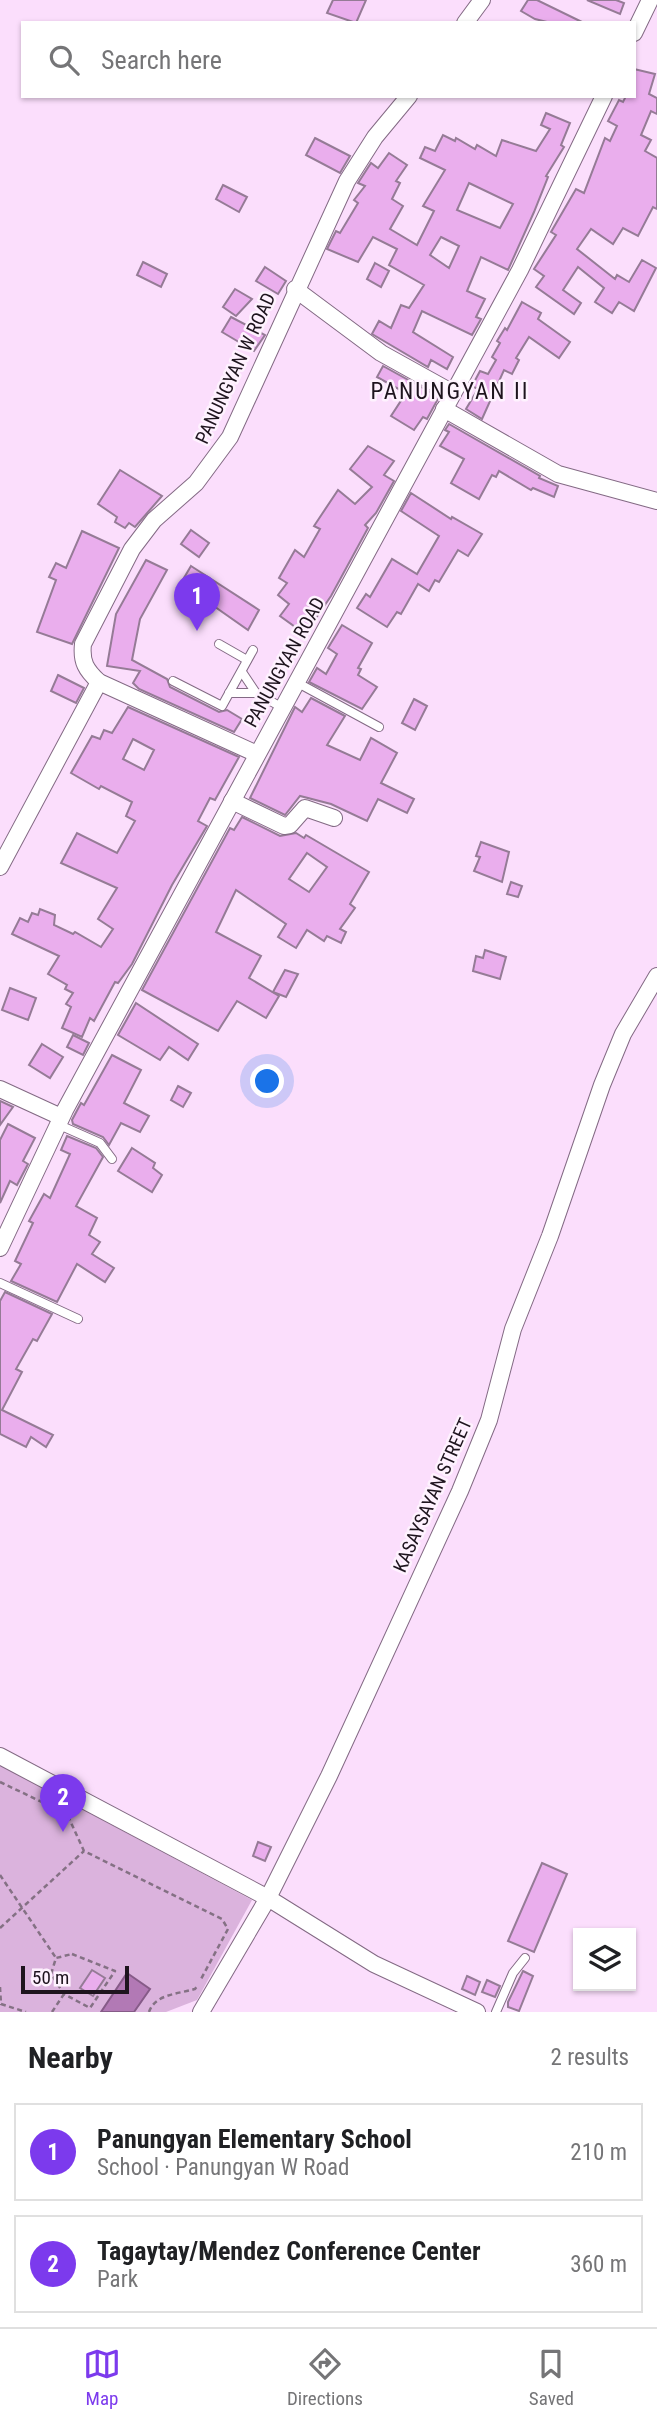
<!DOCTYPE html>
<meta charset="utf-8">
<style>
:root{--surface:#fff;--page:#f2f2f2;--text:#202124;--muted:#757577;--line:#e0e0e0;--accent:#7c3aed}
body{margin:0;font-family:"Roboto Condensed",sans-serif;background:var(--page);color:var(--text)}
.controls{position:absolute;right:21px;bottom:21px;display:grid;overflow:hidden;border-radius:0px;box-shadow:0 2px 5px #0004}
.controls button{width:63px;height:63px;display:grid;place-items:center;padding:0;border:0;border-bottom:2px solid var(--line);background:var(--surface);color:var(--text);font:35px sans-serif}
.scale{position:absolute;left:21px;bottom:18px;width:108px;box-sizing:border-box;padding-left:7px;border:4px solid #1e141e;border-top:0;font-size:19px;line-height:24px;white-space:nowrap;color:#1e141e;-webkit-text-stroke:5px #fef2fe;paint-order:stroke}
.you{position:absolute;left:268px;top:1082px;width:24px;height:24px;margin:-18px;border:5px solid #fff;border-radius:50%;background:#1a73e8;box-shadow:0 0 0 10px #1a73e833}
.badge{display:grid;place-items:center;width:46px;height:46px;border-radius:50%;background:var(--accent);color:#fff;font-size:23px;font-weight:700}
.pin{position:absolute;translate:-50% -58px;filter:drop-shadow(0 2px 4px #0008)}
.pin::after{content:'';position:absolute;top:37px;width:24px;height:21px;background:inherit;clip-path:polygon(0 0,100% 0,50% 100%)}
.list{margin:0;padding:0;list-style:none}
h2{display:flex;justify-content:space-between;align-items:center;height:91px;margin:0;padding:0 28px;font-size:30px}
h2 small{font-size:23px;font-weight:400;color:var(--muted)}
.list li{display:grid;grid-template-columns:46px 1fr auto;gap:21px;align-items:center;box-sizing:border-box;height:98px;margin:0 14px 14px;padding:0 14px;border:2px solid var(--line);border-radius:0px}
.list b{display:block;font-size:26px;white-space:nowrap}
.list p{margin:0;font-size:23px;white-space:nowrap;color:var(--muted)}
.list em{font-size:23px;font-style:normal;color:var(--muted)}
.icon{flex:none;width:38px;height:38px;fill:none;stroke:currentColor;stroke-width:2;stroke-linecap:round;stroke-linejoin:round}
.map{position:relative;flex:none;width:657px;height:2012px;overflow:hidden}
.search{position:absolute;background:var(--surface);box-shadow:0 2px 5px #0004;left:21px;right:21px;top:21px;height:77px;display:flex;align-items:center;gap:18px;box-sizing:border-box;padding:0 24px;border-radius:0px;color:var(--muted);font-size:26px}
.sheet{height:315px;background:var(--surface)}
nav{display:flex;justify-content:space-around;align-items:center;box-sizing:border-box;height:98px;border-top:2px solid var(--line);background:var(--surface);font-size:19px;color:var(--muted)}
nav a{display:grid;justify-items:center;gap:4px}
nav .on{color:var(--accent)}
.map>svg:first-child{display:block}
.garden{fill:#dbb3dd}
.water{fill:#b279b5;stroke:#865b88;stroke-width:2}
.building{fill:#eaaeed;stroke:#957b96;stroke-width:2;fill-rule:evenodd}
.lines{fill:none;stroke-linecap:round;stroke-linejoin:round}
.service-casing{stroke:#836a84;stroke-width:10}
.minor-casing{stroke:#836a84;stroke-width:18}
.path{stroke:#847184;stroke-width:2.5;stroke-dasharray:5 3.5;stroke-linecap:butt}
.service{stroke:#fff;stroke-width:8}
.minor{stroke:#fff;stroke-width:16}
.labels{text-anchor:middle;stroke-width:5;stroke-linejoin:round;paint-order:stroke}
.street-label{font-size:19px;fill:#1e141e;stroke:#fef2fe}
.quarter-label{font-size:23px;letter-spacing:2px;fill:#1e141e;stroke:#fef2fe}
</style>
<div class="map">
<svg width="657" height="2012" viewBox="0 0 657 2012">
<rect width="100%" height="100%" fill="#fbdefc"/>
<!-- garden -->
<polygon class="garden" points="0,1765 252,1900 197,2000 166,2012 0,2012"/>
<!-- water -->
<polygon class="water" points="127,1973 150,1989 134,2012 101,2012"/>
<!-- building -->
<g class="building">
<polygon points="333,0 366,0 356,23 327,13"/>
<polygon points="528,0 537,0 584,23 551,23 535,19 521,11"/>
<polygon points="587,0 616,0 624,3 620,14"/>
<polygon points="634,69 655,74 649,94 657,98 657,114 651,111 641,135 651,140 645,151 657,158 657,209 653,207 638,236 623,228 613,244 591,229 577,249 615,279 617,275 629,282 642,260 656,268 634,311 619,302 612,313 595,302 604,288 578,267 563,290 581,303 574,314 536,287 544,276 534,269 556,235 551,232 576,189 584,193 605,138 610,141 617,126 608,121 619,100 623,102 626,96 634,96"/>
<path d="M546 113 570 123 561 145 564 147 546 176 548 177 534 212 508 270 481 257 467 291 485 299 476 317 481 319 472 335 422 311 413 332 453 357 447 369 431 360 428 367 372 334 379 321 391 328 401 305 409 308 424 285 389 265 397 249 373 237 358 262 327 249 336 231 340 233 358 203 354 200 365 186 358 183 371 163 378 168 389 153 407 165 396 181 400 183 392 199 403 206 390 229 417 245 434 211 423 206 445 170 420 158 425 147 435 151 443 135 455 141 456 138 475 149 477 145 496 156 502 140 536 151 550 129 541 125ZM469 183 513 204 500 228 457 210ZM441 237 459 246 449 268 430 255Z"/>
<polygon points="315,138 350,156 340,173 306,155"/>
<polygon points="223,185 247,197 239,212 216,199"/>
<polygon points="143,262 167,274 161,287 137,275"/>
<polygon points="375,263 389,271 381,287 367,279"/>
<polygon points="265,267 286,281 278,294 256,281"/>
<polygon points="235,289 252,299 236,316 223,307"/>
<polygon points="522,302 541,313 538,319 570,342 559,358 529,337 516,358 519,360 512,374 504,370 482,419 466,409 478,389 472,386 480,371 488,374 496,360 492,357 500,343 497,341 505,328 507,330"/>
<polygon points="231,317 265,335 254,351 222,332"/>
<polygon points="383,366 439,397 427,419 423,417 414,430 391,416 406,393 377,377"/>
<polygon points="449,424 540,476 539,478 558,486 554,497 533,488 531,490 499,471 496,477 492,475 479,499 451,483 464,459 440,446 449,432 445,430"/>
<polygon points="368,446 394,461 384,475 394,481 376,513 365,525 368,528 331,596 305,634 280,616 289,604 278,595 287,583 279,578 295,550 304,557 320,529 314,526 338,490 355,504 372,487 350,469"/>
<polygon points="120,470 162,496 135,527 129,523 125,528 115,522 117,517 98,504"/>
<polygon points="411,493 451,519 452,517 482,534 468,556 458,550 439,582 435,580 429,591 418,584 401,614 397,612 387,627 357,608 366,594 370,597 392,559 417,574 439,536 401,511"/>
<polygon points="191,530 209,543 199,557 181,544"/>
<polygon points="82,531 119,548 72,644 37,632 56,580 49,577 56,563 66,568"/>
<polygon points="146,560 167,570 140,619 132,660 167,679 170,687 219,712 227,710 242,719 234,732 139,689 133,683 140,671 107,666 116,614"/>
<polygon points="191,566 259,610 248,630 181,583"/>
<polygon points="342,625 372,643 358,668 361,669 358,675 377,687 362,709 309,682 317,668 326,674 337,654 328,648"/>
<polygon points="58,675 84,688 76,703 51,691"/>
<polygon points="311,698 345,716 327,745 360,760 371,738 397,753 381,783 414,799 407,813 378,799 367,821 331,804 300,796 285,815 250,798 295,707 302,712"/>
<polygon points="414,699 427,706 415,730 402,723"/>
<path d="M128 707 239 757 215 800 210 798 198 821 207 826 172 885 132 964 118 983 115 982 94 1021 90 1018 82 1037 62 1028 71 1007 66 1004 73 993 65 989 67 985 48 974 59 956 12 934 20 918 28 922 32 913 38 915 40 909 55 915 54 925 73 934 75 932 101 947 113 929 98 919 117 888 61 863 77 833 117 853 135 821 126 816 132 802 101 786 99 789 71 773 92 736 100 739 104 730 112 733ZM133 739 154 750 144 770 123 759Z"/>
<path d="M242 817 280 836 296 833 304 838 306 835 369 872 350 904 355 908 340 929 346 932 341 943 327 936 324 941 307 930 296 948 278 937 286 924 236 890 216 932 261 956 249 978 279 996 266 1018 237 1001 218 1031 142 990 230 828 234 830ZM307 853 327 867 309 892 289 879Z"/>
<polygon points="481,842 509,852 502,882 474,871 480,857 476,856"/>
<polygon points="511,882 522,886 518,897 507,894"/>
<polygon points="485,950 506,957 500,979 473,971 476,956 483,958"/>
<polygon points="285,970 298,974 286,997 273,992"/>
<polygon points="10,988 36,998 28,1020 2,1010"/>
<polygon points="136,1003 198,1044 188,1060 169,1047 160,1060 118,1035"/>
<polygon points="73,1035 89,1043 83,1055 67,1047"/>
<polygon points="42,1044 63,1057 50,1078 29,1065"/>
<polygon points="112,1055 141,1070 124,1103 149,1116 140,1132 121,1123 109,1145 103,1137 73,1124 72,1120 81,1103 84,1105"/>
<polygon points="178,1086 191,1093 183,1107 171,1100"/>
<polygon points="0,1101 13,1107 0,1125"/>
<polygon points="8,1124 35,1138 23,1161 28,1164 17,1185 10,1181 0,1203 0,1140"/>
<polygon points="67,1136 96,1148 103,1157 76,1206 97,1218 89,1235 100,1242 92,1254 114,1268 105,1282 77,1264 57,1302 11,1281 21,1264 15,1261 33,1223 29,1221 44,1194 50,1198 70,1154 61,1150"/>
<polygon points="132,1148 155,1163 153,1168 162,1175 152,1192 118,1171"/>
<polygon points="5,1292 52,1314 37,1341 33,1339 16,1369 22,1372 2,1410 53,1435 46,1447 31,1437 26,1447 0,1434 0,1301"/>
<polygon points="258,1842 271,1847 265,1861 253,1856"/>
<polygon points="542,1863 567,1874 534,1952 508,1941"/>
<polygon points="92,1970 105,1978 93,1996 80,1988"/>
<polygon points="523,1971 533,1976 519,2011 508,2007 508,2002"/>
<polygon points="467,1976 480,1982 475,1995 462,1989"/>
<polygon points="487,1980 500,1986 495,1997 482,1992"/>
</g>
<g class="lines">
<!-- service casing -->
<g class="service-casing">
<g id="service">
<polyline points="219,644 247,660"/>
<polyline points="242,672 256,693 283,708"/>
<polyline points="173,681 222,706 253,650"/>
<polyline points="298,683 379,727"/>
<polyline points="229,693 256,693"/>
<polyline points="57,1124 100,1143 112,1159"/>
<polyline points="0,1283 78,1319"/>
<polyline points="496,2012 513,1973 525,1958"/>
</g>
</g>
<!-- minor casing -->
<g class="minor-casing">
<g id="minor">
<polyline points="465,23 482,0"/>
<polyline points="634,33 650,0"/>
<polyline points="295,289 381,353 453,393"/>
<polyline points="444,409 558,474 657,501"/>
<path d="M257 754 99 682C86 670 81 662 83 644L132 549 154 520 196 483 230 437 347 181 375 137 409 96"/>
<polyline points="232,801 284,826 290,825 305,808 334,818"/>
<polyline points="0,867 99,682"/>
<polyline points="0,1089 61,1117"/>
<polyline points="0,1248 65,1110 520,270 604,96"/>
<polyline points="0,1756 268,1898 374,1964 477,2012"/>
<polyline points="201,2012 268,1898 329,1776 460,1491 489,1420 513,1329 550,1236 602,1085 623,1034 657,976"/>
</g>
</g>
<!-- path -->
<g class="path">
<polyline points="0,1782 67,1814 84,1851 222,1919 228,1929 201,1979"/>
<polyline points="0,1875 56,1958"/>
<polyline points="0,1928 84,1851"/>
<polygon points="72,1954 115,1971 90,2008 64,1994 51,1974 56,1958"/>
<polyline points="0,1987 1,2004 26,2012"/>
<polyline points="52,2012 64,1994"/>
<path d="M149 2012C155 1994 178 1994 195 1989L198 1985"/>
</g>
<!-- service -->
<use href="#service" class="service"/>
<!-- minor -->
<use href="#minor" class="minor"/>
</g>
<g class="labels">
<!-- street labels -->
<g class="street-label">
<text transform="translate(235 368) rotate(-65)" y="7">PANUNGYAN W ROAD</text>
<text transform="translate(284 662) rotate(-61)" y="7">PANUNGYAN ROAD</text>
<text transform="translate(432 1495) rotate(-66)" y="7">KASAYSAYAN STREET</text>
</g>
<!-- quarter labels -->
<g class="quarter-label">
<text x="450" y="399">PANUNGYAN II</text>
</g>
</g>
</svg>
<div class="controls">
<button><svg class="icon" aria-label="layers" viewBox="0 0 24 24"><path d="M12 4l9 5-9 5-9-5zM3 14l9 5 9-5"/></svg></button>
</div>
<div class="scale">50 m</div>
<div class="you"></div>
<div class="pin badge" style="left:197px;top:631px">1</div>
<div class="pin badge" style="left:63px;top:1832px">2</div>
<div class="search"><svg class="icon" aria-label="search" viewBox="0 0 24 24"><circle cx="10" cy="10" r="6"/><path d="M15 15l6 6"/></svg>Search here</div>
</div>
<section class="sheet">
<h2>Nearby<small>2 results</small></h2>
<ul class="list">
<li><span class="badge">1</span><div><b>Panungyan Elementary School</b><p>School · Panungyan W Road</p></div><em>210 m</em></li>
<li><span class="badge">2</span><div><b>Tagaytay/Mendez Conference Center</b><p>Park</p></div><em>360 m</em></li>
</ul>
</section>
<nav>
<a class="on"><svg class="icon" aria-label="map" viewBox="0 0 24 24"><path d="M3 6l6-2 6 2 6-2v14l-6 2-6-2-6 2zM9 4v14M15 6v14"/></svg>Map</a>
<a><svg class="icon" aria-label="directions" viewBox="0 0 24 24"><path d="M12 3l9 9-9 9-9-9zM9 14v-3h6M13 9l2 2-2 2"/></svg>Directions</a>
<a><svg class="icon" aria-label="saved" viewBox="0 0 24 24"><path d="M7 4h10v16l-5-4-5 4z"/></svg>Saved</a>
</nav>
